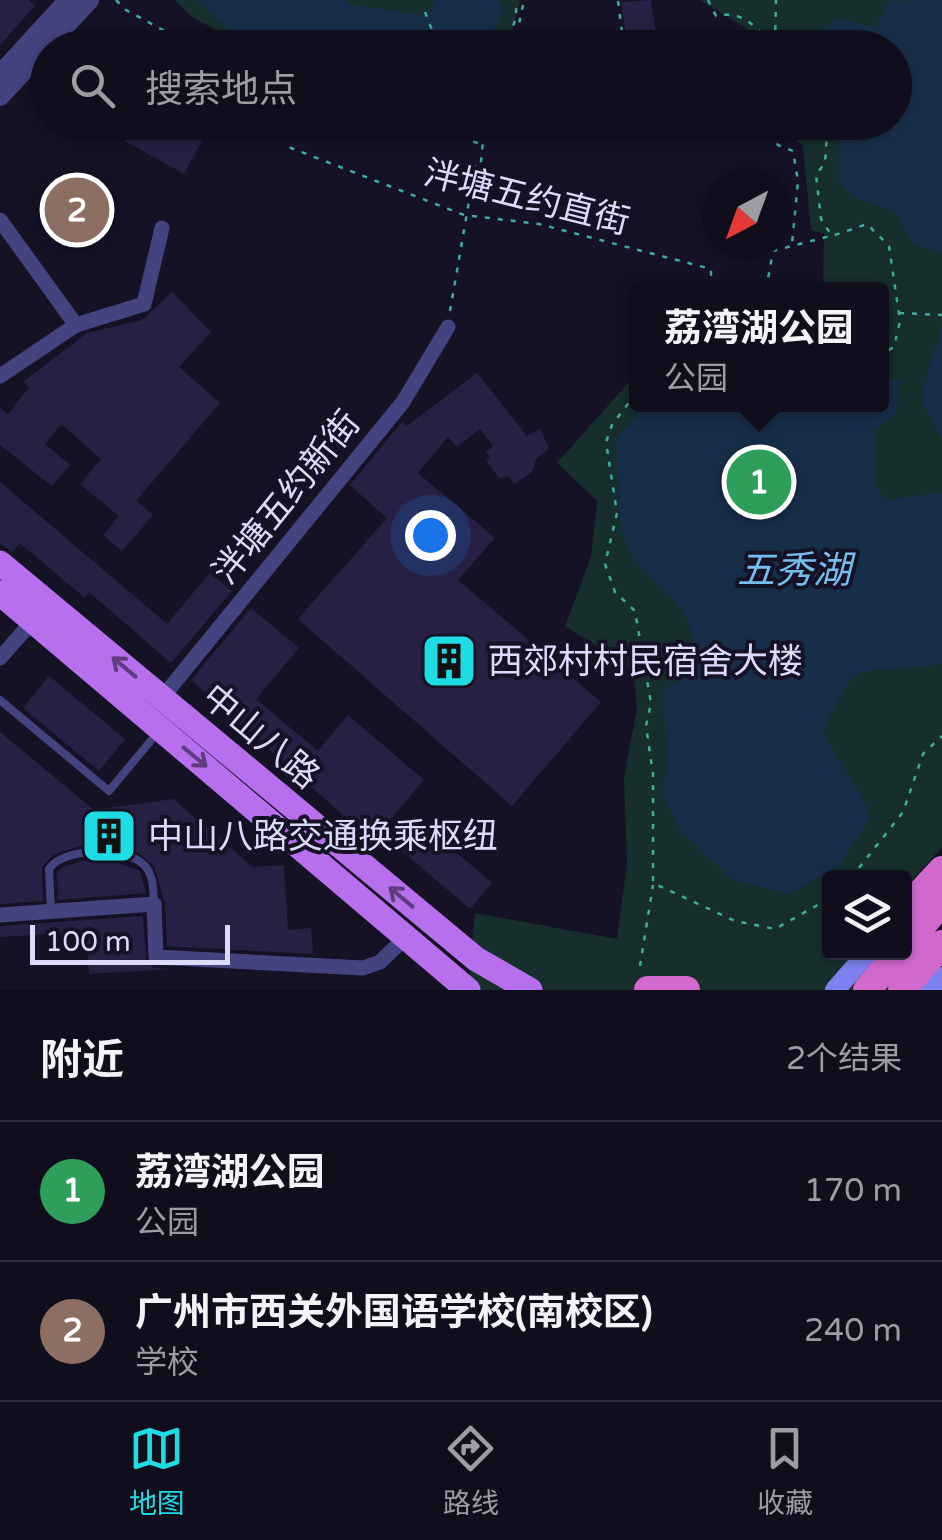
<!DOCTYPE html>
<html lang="zh">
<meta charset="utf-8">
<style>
:root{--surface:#100e1c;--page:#1e1c29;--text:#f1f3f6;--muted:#9c9ca3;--line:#302e3b;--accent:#1edce4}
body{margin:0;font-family:"Varela Round","Noto Sans SC",sans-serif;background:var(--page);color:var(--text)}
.controls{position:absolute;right:30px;bottom:30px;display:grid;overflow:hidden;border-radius:10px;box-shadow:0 2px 8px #0004}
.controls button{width:90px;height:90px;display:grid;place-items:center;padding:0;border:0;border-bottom:2px solid var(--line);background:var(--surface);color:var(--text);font:50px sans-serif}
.compass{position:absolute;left:702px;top:170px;width:90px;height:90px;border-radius:50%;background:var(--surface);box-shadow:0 2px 8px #0004;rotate:221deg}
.scale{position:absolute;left:30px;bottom:25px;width:200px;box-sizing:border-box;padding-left:10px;border:5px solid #dddbfb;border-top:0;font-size:28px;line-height:35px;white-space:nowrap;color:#dddbfb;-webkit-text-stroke:8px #151226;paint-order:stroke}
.you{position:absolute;left:430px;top:535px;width:35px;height:35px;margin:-25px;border:8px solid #fff;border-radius:50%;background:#1a73e8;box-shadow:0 0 0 15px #1a73e833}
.badge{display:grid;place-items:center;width:65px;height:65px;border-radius:50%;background:var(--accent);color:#fff;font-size:32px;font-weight:700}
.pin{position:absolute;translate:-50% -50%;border:5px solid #fff;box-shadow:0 2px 10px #0006}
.popup{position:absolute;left:629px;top:282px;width:260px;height:130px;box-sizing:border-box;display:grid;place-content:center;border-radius:10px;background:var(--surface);filter:drop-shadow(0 2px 8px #0005);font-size:32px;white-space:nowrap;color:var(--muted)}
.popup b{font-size:38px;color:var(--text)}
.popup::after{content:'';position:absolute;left:50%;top:100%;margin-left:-20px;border:20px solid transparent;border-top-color:var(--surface)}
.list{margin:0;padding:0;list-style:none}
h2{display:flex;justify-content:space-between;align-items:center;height:130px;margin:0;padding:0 40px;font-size:42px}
h2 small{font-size:32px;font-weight:400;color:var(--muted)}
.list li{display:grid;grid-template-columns:65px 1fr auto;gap:30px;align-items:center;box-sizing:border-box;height:140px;padding:0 40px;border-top:2px solid var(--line)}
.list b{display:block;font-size:38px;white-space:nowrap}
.list p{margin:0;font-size:32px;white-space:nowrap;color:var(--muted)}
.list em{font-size:32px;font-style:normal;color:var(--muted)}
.icon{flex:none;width:55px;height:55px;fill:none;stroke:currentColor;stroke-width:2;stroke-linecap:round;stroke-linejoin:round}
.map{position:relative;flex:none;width:942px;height:990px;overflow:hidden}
.search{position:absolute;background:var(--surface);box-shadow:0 2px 8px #0004;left:30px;right:30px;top:30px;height:110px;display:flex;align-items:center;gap:25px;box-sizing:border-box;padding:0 35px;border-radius:55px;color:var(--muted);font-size:38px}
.sheet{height:410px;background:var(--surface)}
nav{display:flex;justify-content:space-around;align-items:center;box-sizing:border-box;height:140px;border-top:2px solid var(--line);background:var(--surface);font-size:28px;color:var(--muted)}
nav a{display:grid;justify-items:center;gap:5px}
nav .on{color:var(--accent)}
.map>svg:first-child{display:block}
.green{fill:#162f2d}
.water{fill:#172e4a}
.building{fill:#262144}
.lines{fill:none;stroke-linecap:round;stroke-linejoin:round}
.path{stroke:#3eac9f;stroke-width:2.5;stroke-dasharray:5 8;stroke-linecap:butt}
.service{stroke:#43447f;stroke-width:8}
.minor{stroke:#43447f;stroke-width:15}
.tertiary{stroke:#43447f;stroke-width:20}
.secondary{stroke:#7d81f0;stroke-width:20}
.primary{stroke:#b86fee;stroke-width:25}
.trunk{stroke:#d26ace;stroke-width:28}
.oneway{stroke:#5e3c80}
.labels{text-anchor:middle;stroke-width:8;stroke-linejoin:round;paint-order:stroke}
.street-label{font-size:35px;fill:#dddbfb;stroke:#151226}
.poi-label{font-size:35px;fill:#dddbfb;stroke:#151226;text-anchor:start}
.water-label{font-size:38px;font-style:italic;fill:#75bdef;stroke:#151226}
</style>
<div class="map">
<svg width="942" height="990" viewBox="0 0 942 990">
<rect width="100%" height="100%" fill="#151226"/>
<!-- green -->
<g class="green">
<polygon points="175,0 520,0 508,47 250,48 192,17"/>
<polygon points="700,0 942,0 942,847 905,888 904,878 830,878 830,952 904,952 905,937 942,990 468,990 475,913 617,939 627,864 624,778 637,708 633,670 565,626 591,557 597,501 557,463 636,374 636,404 882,404 882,290 823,289 824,234 811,230 803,146 777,123 894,122 894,48 758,47 755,34"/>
</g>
<!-- water -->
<g class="water">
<polygon points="197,0 347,0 347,4 428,16 435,0 498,0 504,8 486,47 268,47 225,27"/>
<polygon points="942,0 942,253 915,245 894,211 854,197 839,182 840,123 894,122 894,48 806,47 807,39 838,18 876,27 889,1"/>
<polygon points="942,325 942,439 921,398"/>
<path d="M882 378 900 381 895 415 874 430 875 486 886 500 942 492V663C920 670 868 666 855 676 841 689 831 716 823 732L872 816 839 866 789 894 733 880 681 831 662 795 668 763 662 691 695 668C699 589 647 596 625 540 616 517 618 467 616 440L645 405 882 404Z"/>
</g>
<!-- building -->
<g class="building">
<polygon points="0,0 28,0 35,6 0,45"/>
<polygon points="651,0 658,48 628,48 621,2"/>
<polygon points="134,122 212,122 184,174 125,141"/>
<polygon points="172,292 211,332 179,367 220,403 136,501 153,515 122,551 103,535 119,516 80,484 101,459 61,424 45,444 70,465 52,486 0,445 0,408 8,414 29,387 23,382 87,333 142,320"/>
<polygon points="477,373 527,436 540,428 549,448 536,459 532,472 514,484 508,476 500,479 486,461 490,457 486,452 493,446 480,429 457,447 448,437 418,473 495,538 458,580 601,702 512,806 298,619 387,518 350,485 402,422 407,426"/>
<polygon points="0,482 167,624 210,573 232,591 171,663 89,592 85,598 20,543 12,552 0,543"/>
<polygon points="251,608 299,648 256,699 318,751 348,715 424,780 372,841 191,680"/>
<polygon points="49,676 125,739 99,771 23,708"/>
<polygon points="0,732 94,810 173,799 253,867 284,865 288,930 311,928 313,954 167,946 165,904 154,866 139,853 112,845 80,846 53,855 42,867 43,901 0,904"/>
<polygon points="424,825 492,883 470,909 402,851"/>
<polygon points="110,860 140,871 146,893 58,900 57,872 61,868 82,861"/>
<polygon points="143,916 146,962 154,968 172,969 89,974 87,932 0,937 0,926"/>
</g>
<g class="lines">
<!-- path -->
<g class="path">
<polyline points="116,0 126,10 196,48"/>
<path d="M708 0 716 16C745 9 758 31 777 48"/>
<polyline points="618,1 624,48"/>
<polyline points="425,12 439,48"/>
<polyline points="775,43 776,0"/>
<path d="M500 48C510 34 521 17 514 0"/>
<polyline points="514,48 524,0"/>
<polyline points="282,122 291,148 464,215 539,224 711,269 711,284 742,290"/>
<polyline points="440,122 458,136 480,144"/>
<path d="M623 122C638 137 668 134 689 135L698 122"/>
<polyline points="762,122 778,145 793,151 798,181 792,244"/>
<polyline points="813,122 827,134 825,163 816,175 821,219 832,236 867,224 889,246 900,321 894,347 882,354"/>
<polyline points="766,290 773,251 830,236"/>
<polyline points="882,306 895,305"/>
<polyline points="450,311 476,161 481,161 485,122"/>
<polyline points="899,313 942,315"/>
<polyline points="636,393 612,425 606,442 617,513 605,564 615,592 635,611 651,703 646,726 653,774 653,883 735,921 775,929 830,898"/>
<polyline points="851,878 903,812 923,754 942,736"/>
<polyline points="640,966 653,885"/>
</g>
<!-- service -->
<g class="service">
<polyline points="0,700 109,791 158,732"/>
<path d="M51 911 49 869C63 847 127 846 145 866 154 876 153 890 154 904"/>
</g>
<!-- minor -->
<g class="minor">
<polyline points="0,220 76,325"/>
<polyline points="0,376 76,325 144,304 162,228"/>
<polyline points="0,658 37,616"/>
<polyline points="161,699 403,402 448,327"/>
<polyline points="0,915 154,904 156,957 363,968 380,962 405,938"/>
</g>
<!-- tertiary -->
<g class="tertiary">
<polyline points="0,75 69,0"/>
<polyline points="0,96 89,0"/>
</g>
<!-- secondary -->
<g class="secondary">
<polyline points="835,990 868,952"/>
<polyline points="930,990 942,977"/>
</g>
<!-- primary -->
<g class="primary">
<polyline points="0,563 476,959 530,990"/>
<polyline points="0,593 468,990"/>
</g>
<!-- trunk -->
<g class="trunk">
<polyline points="904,911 942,870"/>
<polyline points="904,946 942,902"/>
<polyline points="648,990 686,990"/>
<polyline points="867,990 899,952"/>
<polyline points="902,990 942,944"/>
</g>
</g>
<!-- one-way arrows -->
<defs><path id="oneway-shaft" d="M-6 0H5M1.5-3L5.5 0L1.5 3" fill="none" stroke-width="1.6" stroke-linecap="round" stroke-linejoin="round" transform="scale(2.5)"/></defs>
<g class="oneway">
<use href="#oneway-shaft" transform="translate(124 667) rotate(-140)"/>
<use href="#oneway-shaft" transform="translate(195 757) rotate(40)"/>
<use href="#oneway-shaft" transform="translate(401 897) rotate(-140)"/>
</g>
<!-- icons -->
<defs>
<g id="building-square" transform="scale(2.875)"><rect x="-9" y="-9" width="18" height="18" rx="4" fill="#1edce4" stroke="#151226"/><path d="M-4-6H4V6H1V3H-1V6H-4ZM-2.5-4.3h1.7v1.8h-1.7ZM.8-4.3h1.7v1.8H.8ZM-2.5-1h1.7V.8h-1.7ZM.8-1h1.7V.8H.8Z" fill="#111"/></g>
</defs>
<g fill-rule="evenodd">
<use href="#building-square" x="449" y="661"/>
<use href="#building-square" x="109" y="836"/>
</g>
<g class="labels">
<!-- street labels -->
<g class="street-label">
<text transform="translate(527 197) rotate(14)" y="12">泮塘五约直街</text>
<text transform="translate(286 497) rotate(-51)" y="12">泮塘五约新街</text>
<text transform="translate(261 736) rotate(40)" y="12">中山八路</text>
</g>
<!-- poi labels -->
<g class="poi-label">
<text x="488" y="673">西郊村村民宿舍大楼</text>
<text x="148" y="848">中山八路交通换乘枢纽</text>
</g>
<!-- water labels -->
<g class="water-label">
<text x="794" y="583">五秀湖</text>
</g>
</g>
</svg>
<div class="controls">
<button><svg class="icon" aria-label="layers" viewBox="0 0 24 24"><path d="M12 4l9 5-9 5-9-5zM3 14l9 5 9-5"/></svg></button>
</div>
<svg class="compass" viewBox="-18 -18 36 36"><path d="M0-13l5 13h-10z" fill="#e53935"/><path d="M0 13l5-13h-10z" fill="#9c9ca3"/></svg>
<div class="scale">100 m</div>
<div class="you"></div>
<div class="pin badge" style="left:759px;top:482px;background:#2e9e5b">1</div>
<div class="popup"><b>荔湾湖公园</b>公园</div>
<div class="pin badge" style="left:77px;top:210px;background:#8d6e63">2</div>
<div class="search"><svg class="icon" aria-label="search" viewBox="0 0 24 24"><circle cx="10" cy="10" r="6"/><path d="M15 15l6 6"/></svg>搜索地点</div>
</div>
<section class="sheet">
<h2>附近<small>2个结果</small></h2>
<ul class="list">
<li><span class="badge" style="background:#2e9e5b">1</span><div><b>荔湾湖公园</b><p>公园</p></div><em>170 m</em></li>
<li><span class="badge" style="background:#8d6e63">2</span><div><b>广州市西关外国语学校(南校区)</b><p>学校</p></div><em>240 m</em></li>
</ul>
</section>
<nav>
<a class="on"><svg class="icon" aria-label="map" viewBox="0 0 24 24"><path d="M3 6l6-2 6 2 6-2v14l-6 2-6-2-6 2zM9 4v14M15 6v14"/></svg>地图</a>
<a><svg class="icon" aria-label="directions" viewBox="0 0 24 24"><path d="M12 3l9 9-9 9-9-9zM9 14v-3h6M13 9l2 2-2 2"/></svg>路线</a>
<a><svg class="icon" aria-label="saved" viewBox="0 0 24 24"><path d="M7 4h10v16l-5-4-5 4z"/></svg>收藏</a>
</nav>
